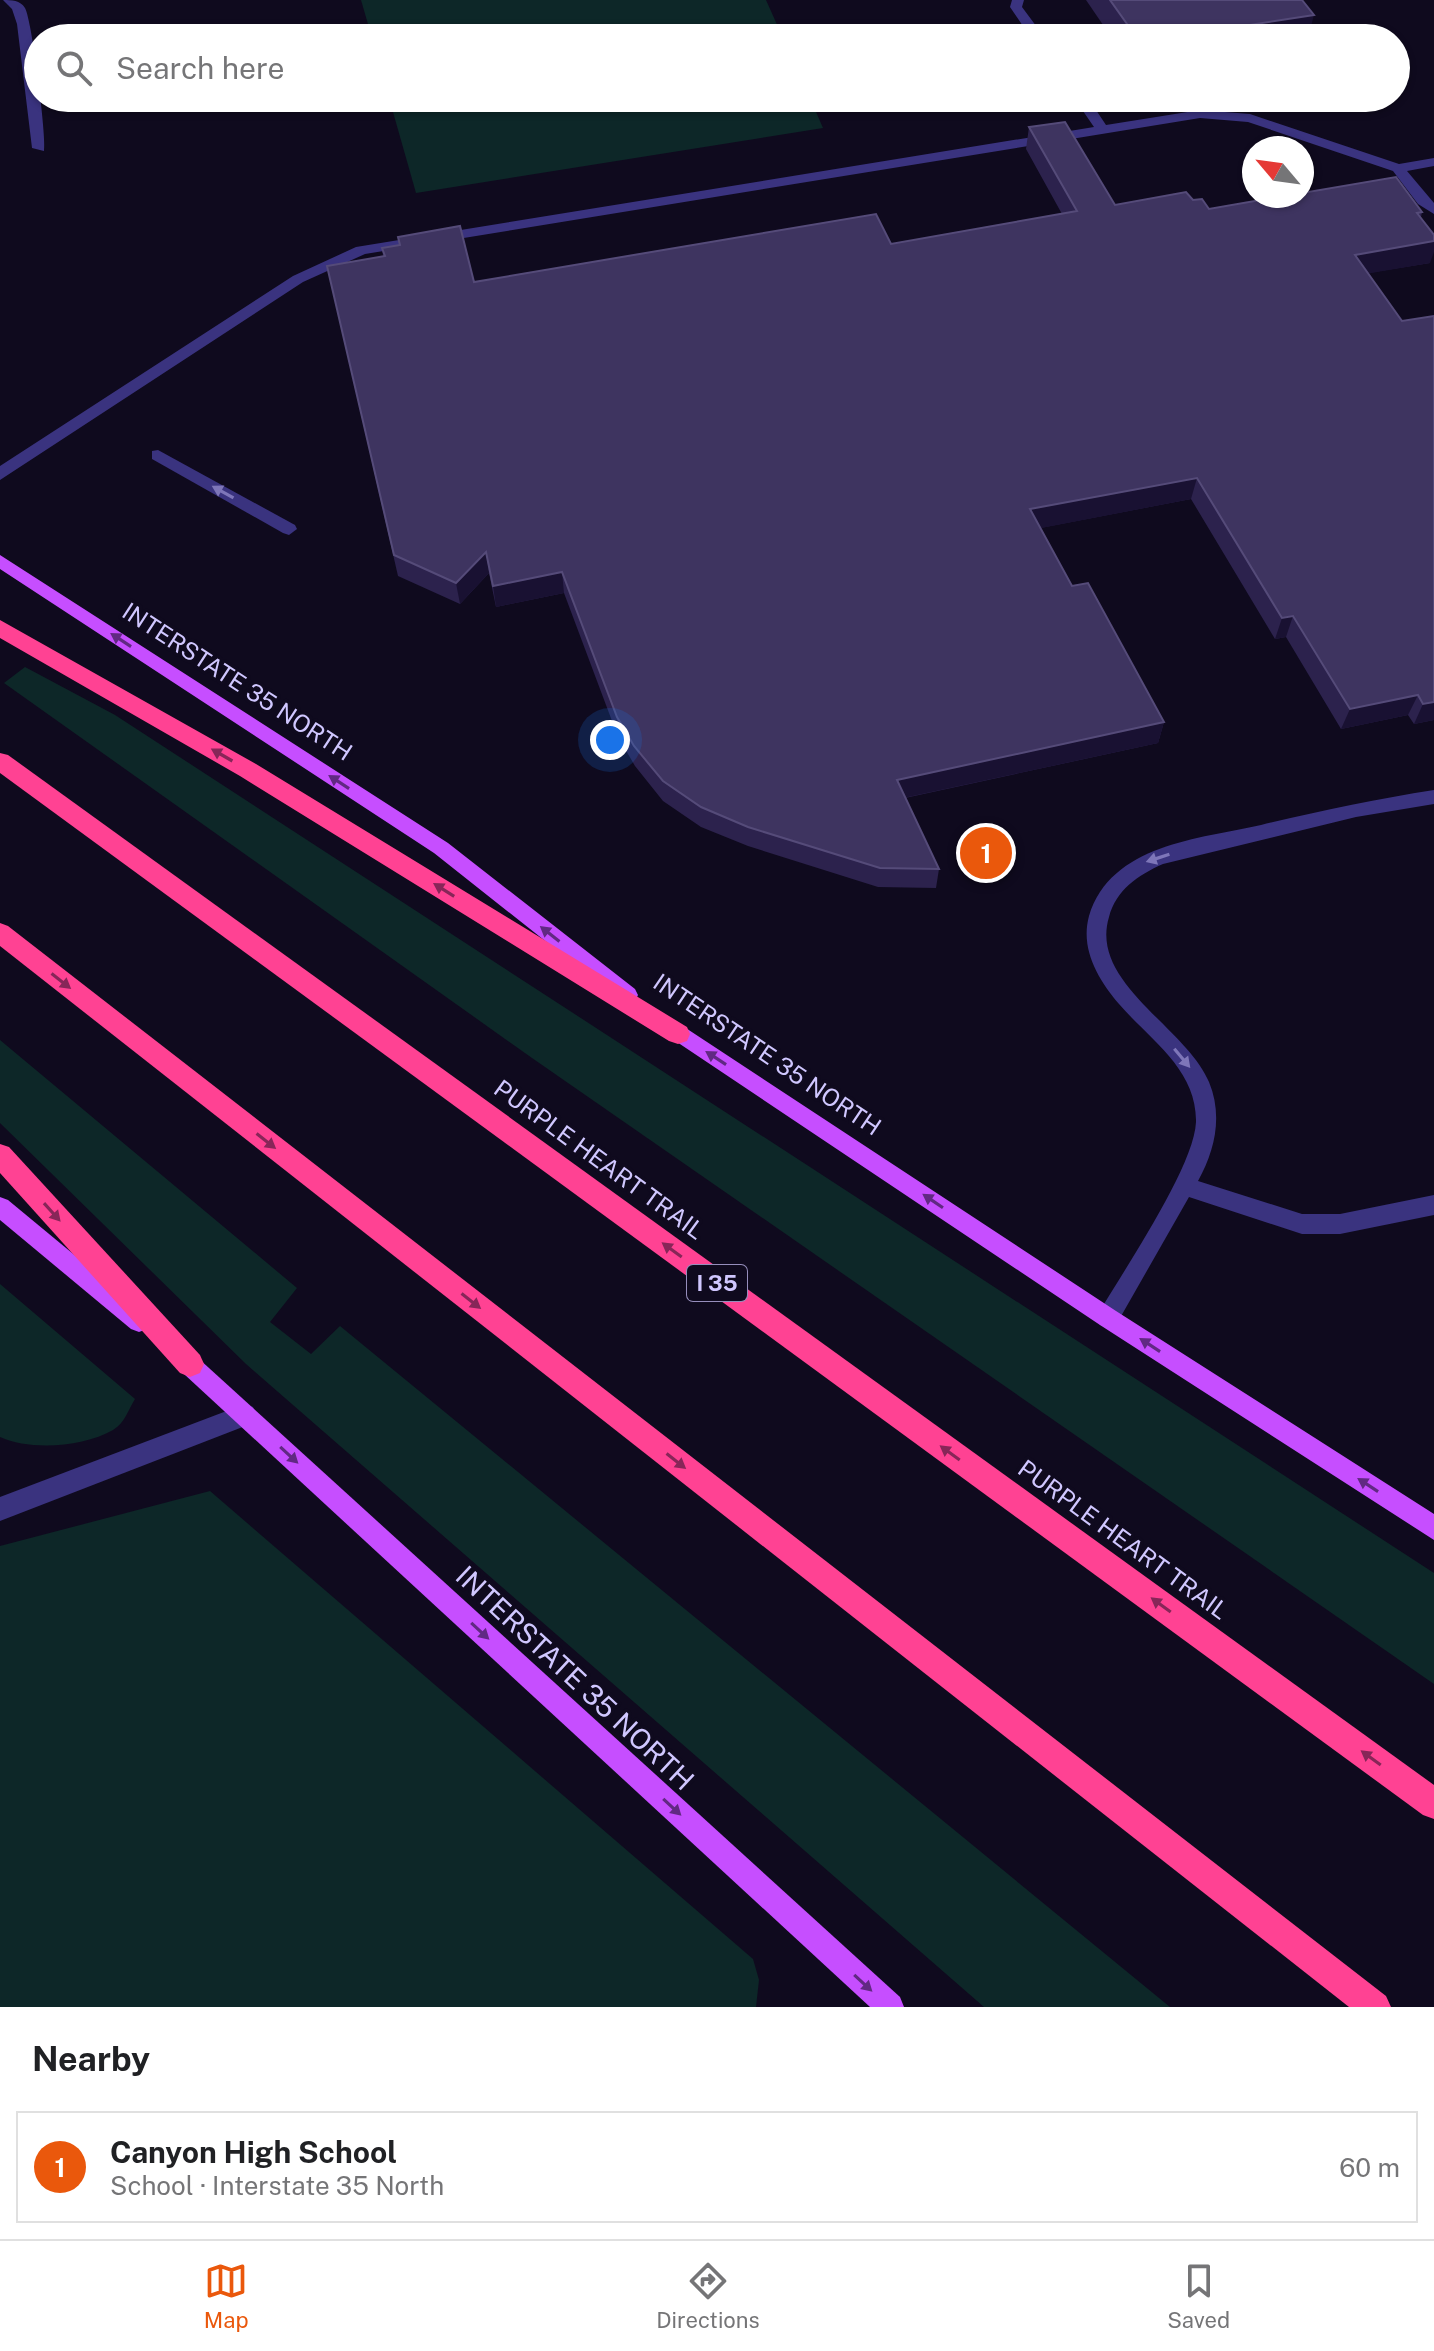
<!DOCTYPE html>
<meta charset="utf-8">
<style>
:root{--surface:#fff;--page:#f6f6f6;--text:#202124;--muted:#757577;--line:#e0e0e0;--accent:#ea580c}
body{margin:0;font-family:"Public Sans",sans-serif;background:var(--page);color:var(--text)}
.compass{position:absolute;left:1242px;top:136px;width:72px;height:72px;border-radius:50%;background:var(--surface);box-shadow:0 2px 6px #0004;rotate:299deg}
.you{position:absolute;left:610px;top:740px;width:28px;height:28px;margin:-20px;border:6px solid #fff;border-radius:50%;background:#1a73e8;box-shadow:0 0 0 12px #1a73e833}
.badge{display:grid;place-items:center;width:52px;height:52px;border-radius:50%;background:var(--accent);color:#fff;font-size:26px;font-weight:700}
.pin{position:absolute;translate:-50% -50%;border:4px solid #fff;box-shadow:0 2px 8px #0006}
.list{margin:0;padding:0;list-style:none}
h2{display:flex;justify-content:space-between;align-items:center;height:104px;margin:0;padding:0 32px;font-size:34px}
h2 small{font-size:26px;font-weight:400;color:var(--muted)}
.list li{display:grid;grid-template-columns:52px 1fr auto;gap:24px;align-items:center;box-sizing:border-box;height:112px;margin:0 16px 16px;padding:0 16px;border:2px solid var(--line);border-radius:0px}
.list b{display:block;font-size:30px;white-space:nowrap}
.list p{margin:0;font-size:26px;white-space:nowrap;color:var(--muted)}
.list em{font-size:26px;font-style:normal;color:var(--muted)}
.icon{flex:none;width:44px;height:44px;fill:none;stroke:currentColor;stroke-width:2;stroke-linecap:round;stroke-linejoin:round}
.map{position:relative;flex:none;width:1434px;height:2007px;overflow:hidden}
.search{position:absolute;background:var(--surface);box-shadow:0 2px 6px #0004;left:24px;right:24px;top:24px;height:88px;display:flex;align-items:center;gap:20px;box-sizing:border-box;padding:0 28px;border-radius:44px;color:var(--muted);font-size:30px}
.sheet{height:232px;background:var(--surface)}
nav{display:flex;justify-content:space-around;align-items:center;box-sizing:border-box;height:112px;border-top:2px solid var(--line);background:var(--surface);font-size:22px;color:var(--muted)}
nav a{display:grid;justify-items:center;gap:4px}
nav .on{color:var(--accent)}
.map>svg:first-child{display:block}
.green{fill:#0d2728}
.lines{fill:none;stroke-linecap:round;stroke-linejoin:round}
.minor{fill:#3a337f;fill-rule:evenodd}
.major{fill:#c64eff;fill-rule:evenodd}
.highway{fill:#ff4293;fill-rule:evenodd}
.wall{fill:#2c224d}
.shaded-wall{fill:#191132}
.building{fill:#3e3460;stroke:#554b79;stroke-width:2}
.oneway{fill:#7e76b9}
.oneway2{fill:#612983}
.oneway3{fill:#872658}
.labels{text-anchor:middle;stroke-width:7;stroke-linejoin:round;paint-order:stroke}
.shield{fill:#0f0a1e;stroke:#968ebc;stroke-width:2}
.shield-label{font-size:22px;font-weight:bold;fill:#d0c7ff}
.street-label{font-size:24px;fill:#d0c7ff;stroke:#0f0a1e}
.near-street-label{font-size:28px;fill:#d0c7ff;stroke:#0f0a1e}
</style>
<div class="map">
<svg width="1434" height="2007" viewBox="0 0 1434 2007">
<rect width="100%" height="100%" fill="#0f0a1e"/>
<!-- green -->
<g class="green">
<polygon points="361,0 766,0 783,38 372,38"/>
<polygon points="389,98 810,98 823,128 416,193"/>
<polygon points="25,667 115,715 1434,1573 1434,1684 532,1058 4,683"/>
<polygon points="0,1040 297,1288 270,1322 311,1354 340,1326 1170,2007 984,2007 246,1364 0,1123"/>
<path d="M0 1284 135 1399C128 1410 125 1423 113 1430 83 1447 31 1451 0 1437Z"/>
<polygon points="210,1491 753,1959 759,1980 756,2007 0,2007 0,1546"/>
</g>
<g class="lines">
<!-- minor -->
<g class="minor">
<path d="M3 0C12 0 20 0 25 8 32 20 47 140 44 151L32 148 17 24 12 9Z"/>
<polygon points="1012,0 1024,0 1022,7 1045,38 1031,38 1010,7"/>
<polygon points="1074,98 1088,98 1106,125 1200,110 1250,114 1399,164 1434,158 1434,166 1407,171 1434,203 1434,214 1418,204 1393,171 1248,122 1200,118 365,254 303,282 0,480 0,466 293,276 356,247 1094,127"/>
<polygon points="158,450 295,525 297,529 289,535 283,533 152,459 152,451"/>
<path d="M1434 790V804L1356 817 1163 864C1138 875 1116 890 1109 917 1089 983 1186 1027 1209 1082 1223 1116 1215 1150 1198 1181L1302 1214H1340L1434 1195V1215L1340 1234H1302L1189 1197 1116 1325 1108 1328 1100 1325 1097 1318 1100 1311C1125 1268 1194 1167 1196 1122 1197 1069 1150 1040 1119 1004 1098 979 1080 949 1089 916 1111 844 1199 839 1261 825 1319 811 1376 799 1434 790Z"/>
<polygon points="245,1404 253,1407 256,1415 253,1423 0,1521 0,1497"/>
</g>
<!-- major -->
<g class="major">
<polygon points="0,555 448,843 635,989 638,995 635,1001 628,1003 621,1001 434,853 0,569"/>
<polygon points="666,1015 1116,1311 1434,1514 1434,1540 1100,1325 659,1030 656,1024 659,1018"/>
<polygon points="0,1197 8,1200 147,1315 150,1322 147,1329 139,1332 131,1329 0,1220"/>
<polygon points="179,1344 187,1348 900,1997 904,2007 870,2007 171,1362 168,1355 171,1348"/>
</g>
<!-- highway -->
<g class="highway">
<polygon points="0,620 256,764 687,1027 690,1034 687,1041 678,1044 669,1041 240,776 0,638"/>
<polygon points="0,753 8,755 1434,1785 1434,1819 1423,1815 0,773"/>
<polygon points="0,923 8,926 1386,1996 1391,2007 1349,2007 0,946"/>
<polygon points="0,1144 9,1147 200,1355 204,1364 200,1373 190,1377 180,1373 0,1173"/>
</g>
</g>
<!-- wall -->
<g class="wall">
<polygon points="1086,0 1302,0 1308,38 1112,38"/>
<polygon points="1029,127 1115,205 1193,200 1209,209 1422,212 1421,217 1430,263 1368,273 1434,720 1414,724 1408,715 1341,729 1286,637 1275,639 1191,499 1040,528 1072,586 1164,722 1158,743 905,798 939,869 936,888 878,887 748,846 701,827 663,801 635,766 618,737 564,593 496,607 489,573 460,604 398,576 327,266 383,256 382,248 474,282 891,244 1062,214 1026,149"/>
</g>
<!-- shaded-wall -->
<g class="shaded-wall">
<polygon points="1314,15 1308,38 1166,38"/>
<polygon points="1434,241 1434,252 1430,263 1348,277 1355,255"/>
<polygon points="1197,478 1191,499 1026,531 1030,509"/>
<polygon points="486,552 489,573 460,604 456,583"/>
<polygon points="562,572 564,593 496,607 493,586"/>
<polygon points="1293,616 1286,637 1275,639 1282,618"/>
<polygon points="1418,695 1408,715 1341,729 1350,709"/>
<polygon points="1434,702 1434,720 1414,724 1423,704"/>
<polygon points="1164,722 1158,743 894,800 897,780"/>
</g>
<!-- building -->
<g class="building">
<polygon points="1110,0 1302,0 1314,15 1166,38 1137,38"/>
<polygon points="1065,122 1115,205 1186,192 1193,200 1202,199 1209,209 1284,196 1302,196 1302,193 1396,177 1422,212 1417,213 1434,235 1434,241 1355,255 1402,321 1434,316 1434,702 1423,704 1418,695 1350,709 1293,616 1282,618 1197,478 1030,509 1072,586 1088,583 1164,722 897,780 939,869 880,868 748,827 701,807 663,781 634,746 617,717 562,572 493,586 486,552 456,583 394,555 327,266 385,256 382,248 400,245 398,237 460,226 474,282 876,214 891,244 1077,211 1029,127"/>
</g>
<!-- one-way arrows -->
<defs><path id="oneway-solid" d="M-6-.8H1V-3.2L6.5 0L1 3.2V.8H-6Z" transform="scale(2)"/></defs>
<g class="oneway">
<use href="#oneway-solid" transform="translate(223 492) rotate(-151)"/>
<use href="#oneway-solid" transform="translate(1158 858) rotate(162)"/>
<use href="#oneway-solid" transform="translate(1182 1058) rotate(50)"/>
</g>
<g class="oneway2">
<use href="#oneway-solid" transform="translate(121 640) rotate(-147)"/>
<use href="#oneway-solid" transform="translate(339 782) rotate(-147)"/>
<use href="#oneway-solid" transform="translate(550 934) rotate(-142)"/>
<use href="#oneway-solid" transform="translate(716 1058) rotate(-147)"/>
<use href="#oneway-solid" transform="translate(933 1201) rotate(-146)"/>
<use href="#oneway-solid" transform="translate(1150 1345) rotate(-147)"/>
<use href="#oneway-solid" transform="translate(289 1455) rotate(43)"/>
<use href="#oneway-solid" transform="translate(1368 1485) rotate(-147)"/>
<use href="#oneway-solid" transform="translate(480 1631) rotate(43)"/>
<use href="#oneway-solid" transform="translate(672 1807) rotate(43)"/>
<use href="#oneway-solid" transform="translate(863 1983) rotate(43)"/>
</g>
<g class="oneway3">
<use href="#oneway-solid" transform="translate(222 755) rotate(-150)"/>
<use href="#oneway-solid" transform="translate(444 890) rotate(-148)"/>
<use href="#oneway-solid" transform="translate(61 981) rotate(38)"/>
<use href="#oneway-solid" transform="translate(266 1141) rotate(38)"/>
<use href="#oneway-solid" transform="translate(52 1212) rotate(48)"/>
<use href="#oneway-solid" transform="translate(672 1250) rotate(-144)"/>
<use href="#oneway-solid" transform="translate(471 1301) rotate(38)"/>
<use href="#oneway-solid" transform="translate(950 1453) rotate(-144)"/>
<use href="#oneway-solid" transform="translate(676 1461) rotate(38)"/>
<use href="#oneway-solid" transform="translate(1161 1605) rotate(-144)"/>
<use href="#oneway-solid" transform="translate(1371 1758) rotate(-144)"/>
</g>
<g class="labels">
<!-- shield labels -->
<rect class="shield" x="687" y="1265" width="60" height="36" rx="6"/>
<g class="shield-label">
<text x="717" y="1291">I 35</text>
</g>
<!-- street labels -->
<g class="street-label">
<text transform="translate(237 682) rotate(33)" y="8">INTERSTATE 35 NORTH</text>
<text transform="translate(767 1055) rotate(34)" y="8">INTERSTATE 35 NORTH</text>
<text transform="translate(599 1160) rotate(36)" y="8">PURPLE HEART TRAIL</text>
<text transform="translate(1123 1540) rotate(36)" y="8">PURPLE HEART TRAIL</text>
</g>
<!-- near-street labels -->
<g class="near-street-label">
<text transform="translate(575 1678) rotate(43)" y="10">INTERSTATE 35 NORTH</text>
</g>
</g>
</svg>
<svg class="compass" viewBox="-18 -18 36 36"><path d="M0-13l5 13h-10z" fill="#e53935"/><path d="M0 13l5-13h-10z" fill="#757577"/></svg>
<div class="you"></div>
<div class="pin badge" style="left:986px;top:853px">1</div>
<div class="search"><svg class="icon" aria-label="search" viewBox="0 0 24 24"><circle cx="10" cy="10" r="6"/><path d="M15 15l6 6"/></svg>Search here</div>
</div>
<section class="sheet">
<h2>Nearby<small></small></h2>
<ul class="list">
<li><span class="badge">1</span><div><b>Canyon High School</b><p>School · Interstate 35 North</p></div><em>60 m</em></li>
</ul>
</section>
<nav>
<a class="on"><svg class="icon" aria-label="map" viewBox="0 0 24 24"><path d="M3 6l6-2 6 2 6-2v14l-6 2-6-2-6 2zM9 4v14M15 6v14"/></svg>Map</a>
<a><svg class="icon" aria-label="directions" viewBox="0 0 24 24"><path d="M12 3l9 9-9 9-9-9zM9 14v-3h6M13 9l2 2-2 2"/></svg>Directions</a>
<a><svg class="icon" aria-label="saved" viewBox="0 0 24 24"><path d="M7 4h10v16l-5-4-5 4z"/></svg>Saved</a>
</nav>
